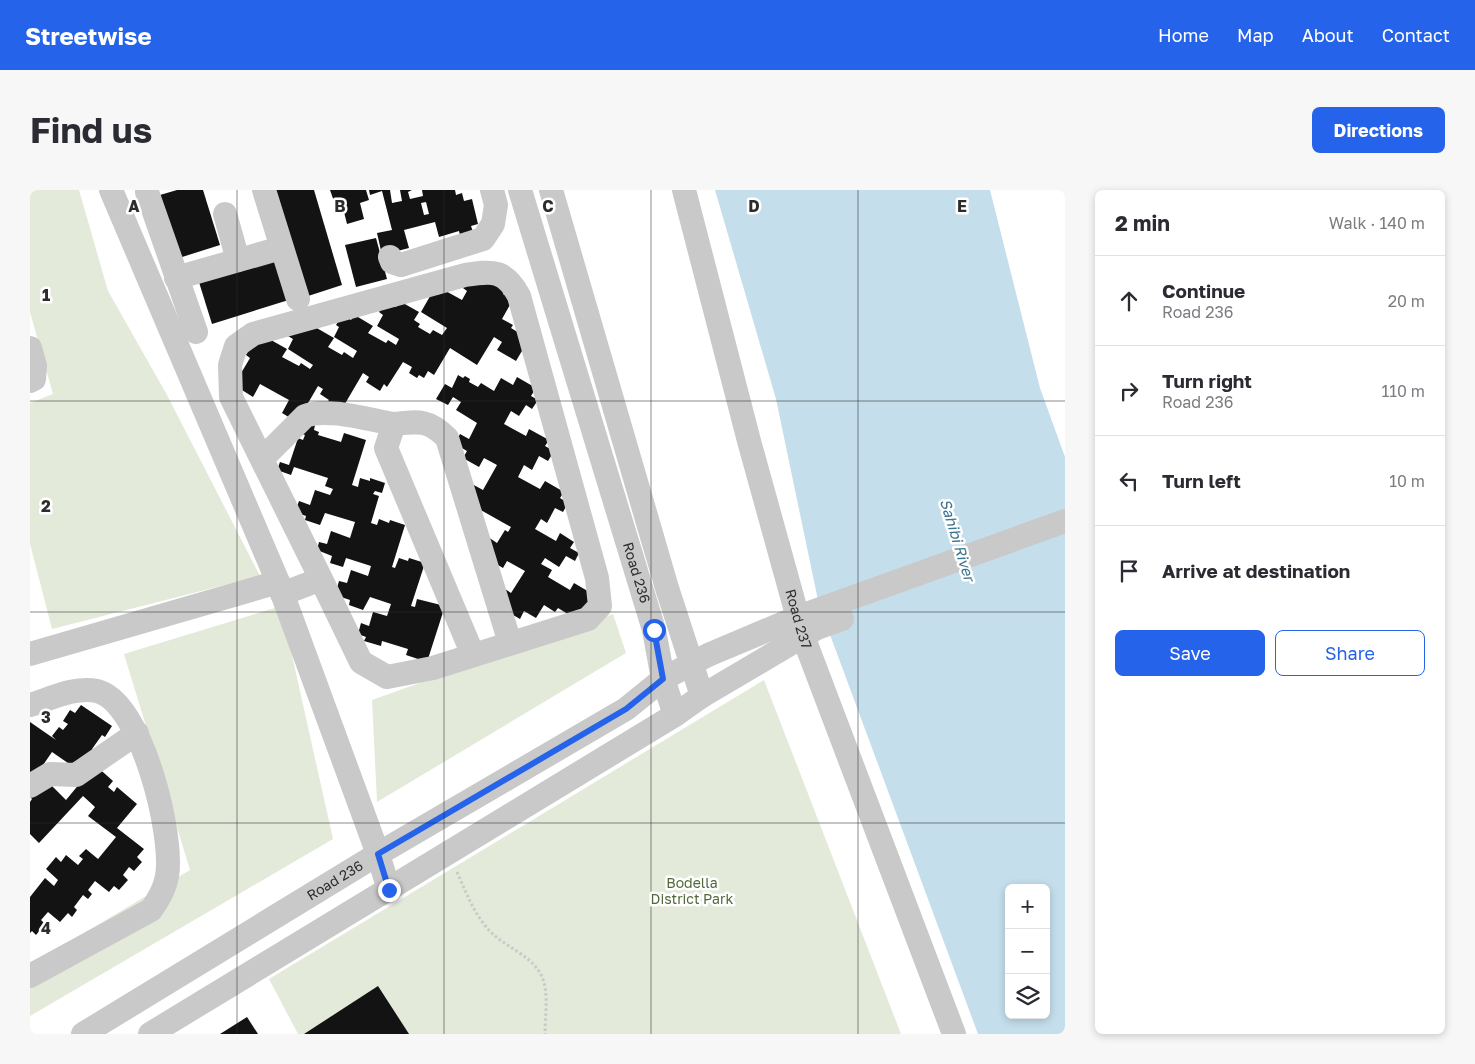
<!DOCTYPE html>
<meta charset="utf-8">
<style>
:root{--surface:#fff;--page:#f7f7f7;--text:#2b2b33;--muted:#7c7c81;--line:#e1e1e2;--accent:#2563eb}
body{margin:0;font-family:"Golos Text",sans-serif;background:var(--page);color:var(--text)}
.controls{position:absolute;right:15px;bottom:15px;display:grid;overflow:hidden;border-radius:8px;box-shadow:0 2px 8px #0003}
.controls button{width:45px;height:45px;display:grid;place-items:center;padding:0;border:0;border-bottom:1px solid var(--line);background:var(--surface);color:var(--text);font:25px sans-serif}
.stop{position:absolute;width:15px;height:15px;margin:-11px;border:4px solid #2563eb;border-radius:50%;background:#fff}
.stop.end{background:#2563eb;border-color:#fff;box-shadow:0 1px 5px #0008}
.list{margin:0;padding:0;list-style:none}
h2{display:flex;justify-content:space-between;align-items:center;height:65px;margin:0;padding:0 20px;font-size:21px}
h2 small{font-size:16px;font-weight:400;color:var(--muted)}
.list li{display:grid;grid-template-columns:32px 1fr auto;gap:15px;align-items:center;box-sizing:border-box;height:90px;padding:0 20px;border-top:1px solid var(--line)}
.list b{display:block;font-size:19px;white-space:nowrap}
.list p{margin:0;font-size:16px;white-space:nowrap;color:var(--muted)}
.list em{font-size:16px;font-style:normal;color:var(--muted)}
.actions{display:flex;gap:10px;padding:15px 20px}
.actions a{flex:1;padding:11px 0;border:1px solid var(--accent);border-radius:8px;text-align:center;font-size:18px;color:var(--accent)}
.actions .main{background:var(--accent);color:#fff}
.icon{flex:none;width:28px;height:28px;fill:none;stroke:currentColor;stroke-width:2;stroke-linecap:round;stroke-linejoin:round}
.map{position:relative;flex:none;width:1035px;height:844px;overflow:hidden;border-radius:8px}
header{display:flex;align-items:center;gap:30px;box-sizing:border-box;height:70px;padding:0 25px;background:var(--accent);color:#fff}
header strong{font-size:24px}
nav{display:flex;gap:28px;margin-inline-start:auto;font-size:18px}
.intro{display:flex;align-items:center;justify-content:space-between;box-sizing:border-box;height:120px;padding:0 30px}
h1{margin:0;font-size:35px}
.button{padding:12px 22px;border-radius:8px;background:var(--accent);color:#fff;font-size:18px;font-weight:700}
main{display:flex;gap:30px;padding:0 30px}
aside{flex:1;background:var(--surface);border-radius:8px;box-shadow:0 2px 8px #0003}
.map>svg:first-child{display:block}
.park{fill:#e3ead9}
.water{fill:#c4deeb;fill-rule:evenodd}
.building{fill:#131313;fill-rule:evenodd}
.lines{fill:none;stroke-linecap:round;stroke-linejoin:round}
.path{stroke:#c9c9c9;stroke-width:3;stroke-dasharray:2.5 2.5;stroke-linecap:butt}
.minor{stroke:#c9c9c9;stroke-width:24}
.route{stroke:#2563eb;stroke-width:6}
.grid{fill:none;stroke:#2c2c2c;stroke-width:1;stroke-opacity:0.55}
.labels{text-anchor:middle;stroke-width:5;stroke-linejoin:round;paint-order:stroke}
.street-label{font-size:14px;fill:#2c2c2c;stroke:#fff}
.park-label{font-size:14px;fill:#526839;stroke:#fff}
.water-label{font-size:15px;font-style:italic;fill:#3a738f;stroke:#fff}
.grid-label{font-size:16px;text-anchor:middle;font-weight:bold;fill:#2c2c2c;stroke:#fff;stroke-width:5;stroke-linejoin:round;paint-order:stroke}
</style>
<header>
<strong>Streetwise</strong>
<nav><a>Home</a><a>Map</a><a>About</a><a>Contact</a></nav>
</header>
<div class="intro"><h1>Find us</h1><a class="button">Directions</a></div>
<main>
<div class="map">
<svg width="1035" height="844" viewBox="0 0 1035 844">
<rect width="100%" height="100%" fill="#fff"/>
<!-- park -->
<g class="park">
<polygon points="0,0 49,0 78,101 137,205 230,386 22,439 0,354 0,213 23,204 0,122"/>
<polygon points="251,416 303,649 0,826 0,775 160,680 94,464"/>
<polygon points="583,424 596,463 347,612 342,510"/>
<polygon points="734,490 871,844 268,844 239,789"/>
</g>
<!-- water -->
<path class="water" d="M685 0H960L1010 198 1035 267V844H948L789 415 746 209ZM979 698H1016V825H979Z"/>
<!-- building -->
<g class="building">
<polygon points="147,0 173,0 190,55 149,68 130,5"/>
<polygon points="240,0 284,0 312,95 272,108"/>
<polygon points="300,0 336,0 339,10 330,13 334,29 317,34 313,18 307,20"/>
<path d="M339 0H360L362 13 372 11 370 0H382L378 2 380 9 393 6 392 0H425L426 5 432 3 434 11 442 9 448 34 441 36 443 42 430 45 429 41 409 47 405 32 374 40 379 58 352 65 347 43 362 40 352 1 340 5ZM396 12 399 24 394 25 391 13Z"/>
<polygon points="346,48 357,89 326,97 315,55"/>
<polygon points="251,63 265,108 182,134 168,89"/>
<polygon points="440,85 477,98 473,104 479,108 478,111 481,113 472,129 483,135 481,138 499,149 486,171 467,160 472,152 464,147 447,175 420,158 404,185 398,181 394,188 389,185 387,188 379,183 382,177 373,172 357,197 354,194 350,201 336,192 339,187 333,183 309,224 295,215 299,210 290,204 293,199 288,196 267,232 252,223 259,210 230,194 223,207 204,195 220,168 216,165 226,148 235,153 238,149 241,150 257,159 252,167 269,176 271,173 280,179 283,175 258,159 263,149 258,146 285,137 304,148 298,157 312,165 314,162 323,168 327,161 304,147 309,137 306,135 313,124 321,130 324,126 328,127 343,136 338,143 356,153 358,150 366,155 369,149 347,136 353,125 349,122 356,111 366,117 368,113 372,115 373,113 389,122 384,130 390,134 388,137 400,144 403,140 412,145 417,138 391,122 403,101 408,105 412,99 432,110 437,101 433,98"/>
<polygon points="428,185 433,188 435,186 440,189 439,192 448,197 451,193 464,201 471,188 483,195 487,187 506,198 501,206 508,210 502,219 496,215 489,226 481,221 474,234 496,246 499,239 519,250 515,256 524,261 518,271 509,266 502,280 494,275 488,287 510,299 515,291 534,302 530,308 538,313 533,322 525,318 517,333 511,329 505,339 526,351 530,343 544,352 540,358 549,363 545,371 536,366 529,377 515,368 511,374 522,380 518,387 540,400 544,393 561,403 565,413 546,429 528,418 525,422 514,415 506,428 494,421 490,429 471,418 472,397 481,403 495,381 477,371 473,378 461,371 458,347 467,353 475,340 478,342 481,337 440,314 442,294 453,300 467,275 454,268 449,277 433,268 437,261 425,254 430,244 439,249 447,233 426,220 431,212 423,207 418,215 406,209 415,194 422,198"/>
<polygon points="273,229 285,235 284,240 289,242 288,245 311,252 314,243 336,250 322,295 328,297 330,288 340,291 340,288 355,293 352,303 345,301 343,304 349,306 341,333 347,335 349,329 359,333 360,330 375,335 362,377 365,378 369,368 378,371 379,368 395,373 381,416 385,417 387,409 415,416 397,472 376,465 378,459 352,451 351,456 334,451 336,447 328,444 331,433 339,436 343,422 357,426 361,414 340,407 333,420 319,415 320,410 305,405 309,391 317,393 321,380 338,386 341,376 316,368 313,377 300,373 302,366 287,360 289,352 297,354 301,341 320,348 325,332 295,323 290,335 275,330 276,326 265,322 269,311 280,315 285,300 300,305 303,299 295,296 298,288 264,277 261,285 247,280 250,272 259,275 268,248 273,250 275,245 269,243"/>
<polygon points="51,515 82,536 75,547 72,545 62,559 65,561 51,582 22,562 0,594 0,532 26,550 22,546 29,537 33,540 38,534 33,531 40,520 45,523"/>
<polygon points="65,575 83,591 78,597 84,602 87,597 107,614 87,638 114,659 107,667 112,672 104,681 99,677 93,685 98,690 89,700 84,696 79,702 65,691 58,700 62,704 58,709 53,705 44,717 47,720 42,727 38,723 30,732 18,722 11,730 15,734 6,745 2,741 0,743 0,707 15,688 24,696 28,690 16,679 26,667 31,672 36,665 48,675 53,669 49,666 56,659 68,669 86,647 58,626 65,617 53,606 9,653 0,644 0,612 2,609 0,607 18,592 36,610"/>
<polygon points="348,796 379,844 274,844"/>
<polygon points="217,827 228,844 190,844"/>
</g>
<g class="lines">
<!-- path -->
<path class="path" d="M427 682C436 702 443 722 458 739 473 757 502 764 512 787 519 802 515 827 515 844"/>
<!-- minor -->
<g class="minor">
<polyline points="81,0 248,392 348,664 359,700"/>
<polyline points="234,0 268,109"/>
<path id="s1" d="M490 0 624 440 633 489 645 525"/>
<polyline points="521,0 637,398 672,506"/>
<path id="s2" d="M654 0 719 251 773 446 924 844"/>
<polyline points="117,2 166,142"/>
<polyline points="195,24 208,70"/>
<polyline points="360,67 362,72 371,75 453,49 463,34 466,15 462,0"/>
<polyline points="146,88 251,58"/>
<polyline points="0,158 5,176 4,189 0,191"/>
<path d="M232 269 275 226C297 217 340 230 364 234"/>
<path d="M252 404 291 389 331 472 357 487 403 478 558 429 570 416 567 388 489 106C475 79 462 81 435 85L223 144 206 156 200 175 201 207 291 389"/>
<polyline points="0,464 248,392"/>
<path d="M443 465 356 258 364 234C390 231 399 230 417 248L480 453"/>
<path d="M0 515C20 509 45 496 67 501 112 512 144 646 137 686 135 699 129 709 121 720L0 786"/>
<polyline points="0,596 20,584 46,585 107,543"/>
<path id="s3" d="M53 844 348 664 596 519 633 489 678 465 768 427 1035 331"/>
<polyline points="120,844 645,525 672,506 787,438 812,429"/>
</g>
</g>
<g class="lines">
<!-- route -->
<polyline class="route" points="359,700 348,664 596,519 633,489 624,440"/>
</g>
<!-- grid -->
<path class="grid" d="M207 0V844M414 0V844M621 0V844M828 0V844M0 211H1035M0 422H1035M0 633H1035"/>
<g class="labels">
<!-- street labels -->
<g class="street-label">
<text dy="5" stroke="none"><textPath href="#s1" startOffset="400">Road 236</textPath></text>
<text dy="5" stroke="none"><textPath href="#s2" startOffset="444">Road 237</textPath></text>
<text dy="5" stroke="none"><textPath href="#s3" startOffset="295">Road 236</textPath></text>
</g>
<!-- park labels -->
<g class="park-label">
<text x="662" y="698">Bodella<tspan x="662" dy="16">District Park</tspan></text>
</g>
<!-- water labels -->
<g class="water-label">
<text transform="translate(927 350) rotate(73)" y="5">Sahibi River</text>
</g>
</g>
<g class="grid-label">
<text x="104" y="22">A</text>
<text x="310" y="22">B</text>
<text x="518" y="22">C</text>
<text x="724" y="22">D</text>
<text x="932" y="22">E</text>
<text x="16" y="111">1</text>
<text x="16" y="322">2</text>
<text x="16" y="533">3</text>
<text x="16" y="744">4</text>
</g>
</svg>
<div class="controls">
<button>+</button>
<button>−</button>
<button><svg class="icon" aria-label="layers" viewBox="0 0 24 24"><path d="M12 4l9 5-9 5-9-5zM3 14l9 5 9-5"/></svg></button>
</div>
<div class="stop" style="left:624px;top:440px"></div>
<div class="stop end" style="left:359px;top:700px"></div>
</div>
<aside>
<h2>2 min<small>Walk · 140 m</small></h2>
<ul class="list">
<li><svg class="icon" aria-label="ahead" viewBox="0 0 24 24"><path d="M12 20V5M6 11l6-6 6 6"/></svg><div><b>Continue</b><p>Road 236</p></div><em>20 m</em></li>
<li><svg class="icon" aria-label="right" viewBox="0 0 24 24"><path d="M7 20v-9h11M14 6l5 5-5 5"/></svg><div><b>Turn right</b><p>Road 236</p></div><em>110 m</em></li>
<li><svg class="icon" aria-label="left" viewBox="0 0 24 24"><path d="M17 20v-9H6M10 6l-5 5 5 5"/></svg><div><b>Turn left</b></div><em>10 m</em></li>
<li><svg class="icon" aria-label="arrive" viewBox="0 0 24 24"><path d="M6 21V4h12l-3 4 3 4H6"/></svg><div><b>Arrive at destination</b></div></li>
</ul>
<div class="actions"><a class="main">Save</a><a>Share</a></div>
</aside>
</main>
